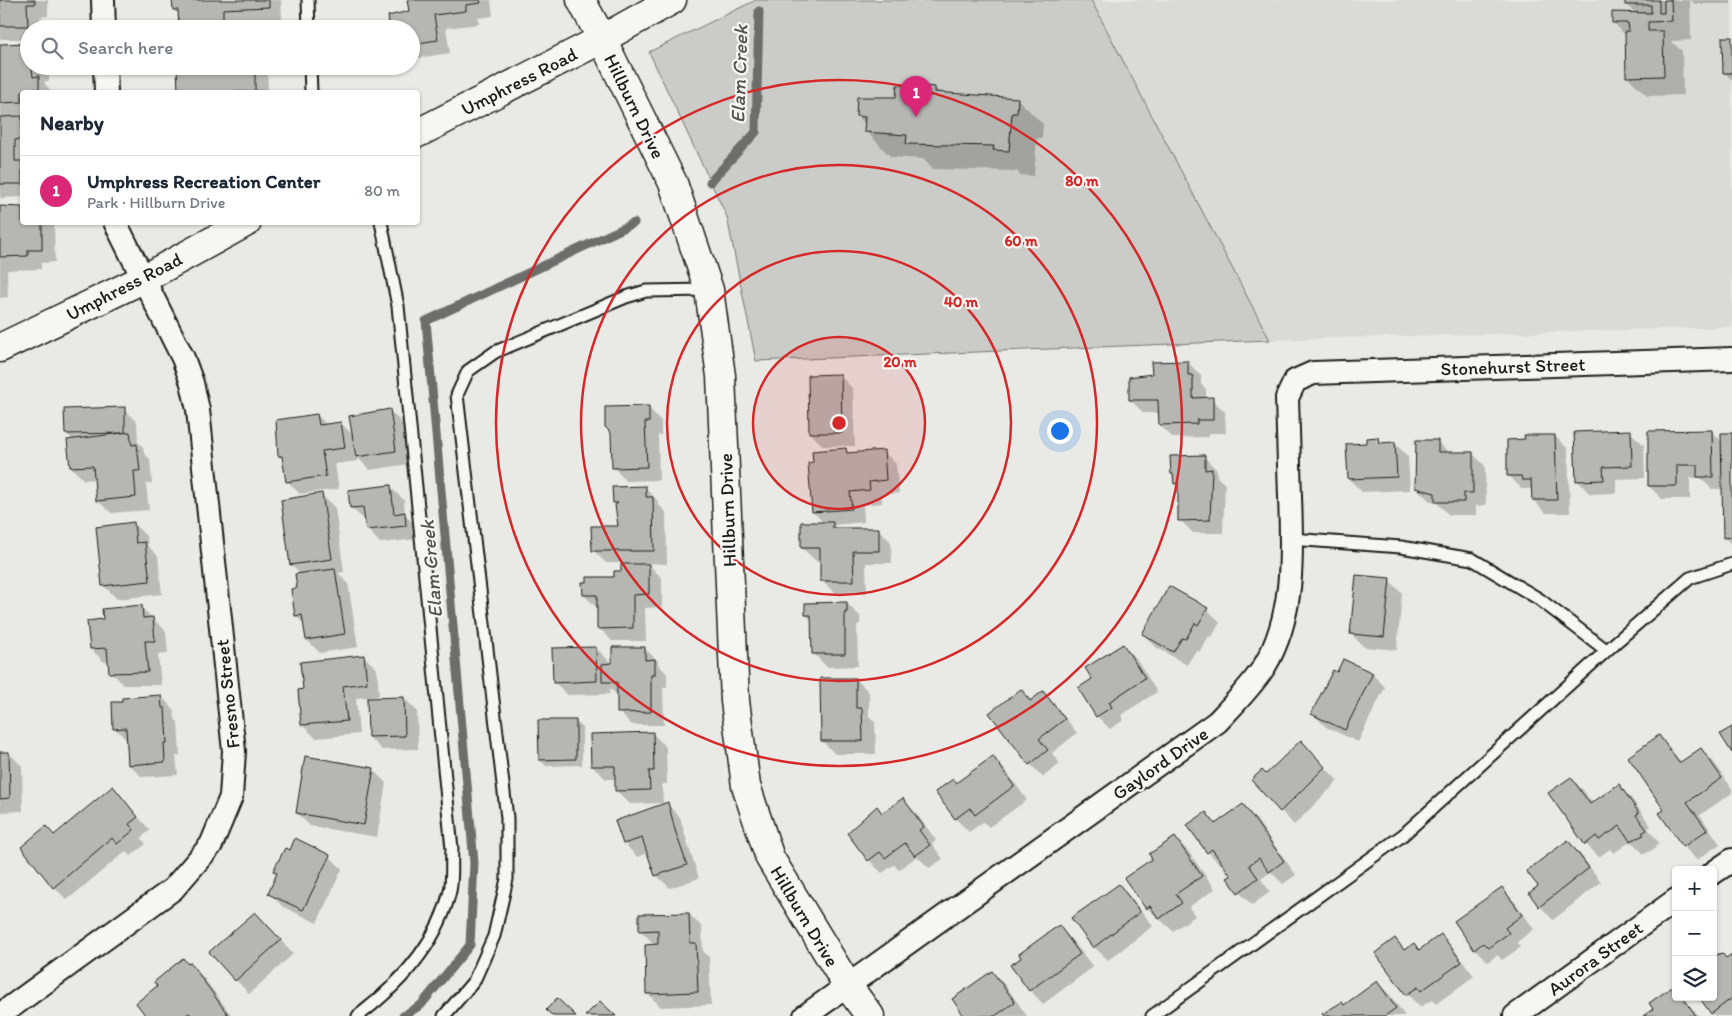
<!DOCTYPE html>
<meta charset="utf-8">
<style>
:root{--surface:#fff;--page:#f6f6f7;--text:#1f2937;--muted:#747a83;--line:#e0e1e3;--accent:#db2777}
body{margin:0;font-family:Itim,sans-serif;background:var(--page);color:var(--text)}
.controls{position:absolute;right:15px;bottom:15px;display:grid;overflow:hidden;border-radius:5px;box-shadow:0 1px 4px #0004}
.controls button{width:45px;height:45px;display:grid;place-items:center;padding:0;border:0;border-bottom:1px solid var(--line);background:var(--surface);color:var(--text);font:25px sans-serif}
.you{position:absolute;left:1059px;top:430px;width:18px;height:18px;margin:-12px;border:4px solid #fff;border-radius:50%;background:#1a73e8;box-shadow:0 0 0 8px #1a73e833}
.badge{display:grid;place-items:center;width:32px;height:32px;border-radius:50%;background:var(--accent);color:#fff;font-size:16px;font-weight:700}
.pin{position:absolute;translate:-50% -41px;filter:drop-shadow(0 1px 2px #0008)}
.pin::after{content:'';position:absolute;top:26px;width:18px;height:15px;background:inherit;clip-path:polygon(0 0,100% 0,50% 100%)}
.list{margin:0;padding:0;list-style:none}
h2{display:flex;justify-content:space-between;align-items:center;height:65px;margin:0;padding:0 20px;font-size:21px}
h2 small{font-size:16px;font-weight:400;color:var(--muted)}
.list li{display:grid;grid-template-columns:32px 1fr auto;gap:15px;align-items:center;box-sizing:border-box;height:70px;padding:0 20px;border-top:1px solid var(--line)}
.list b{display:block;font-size:19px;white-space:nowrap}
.list p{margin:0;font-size:16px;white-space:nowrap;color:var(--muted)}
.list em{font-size:16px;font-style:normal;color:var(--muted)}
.icon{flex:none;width:28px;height:28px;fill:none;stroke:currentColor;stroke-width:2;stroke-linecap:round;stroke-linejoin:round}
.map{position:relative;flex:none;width:1732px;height:1016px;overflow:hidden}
.search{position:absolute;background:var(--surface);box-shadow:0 1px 4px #0004;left:20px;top:20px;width:400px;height:55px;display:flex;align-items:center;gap:12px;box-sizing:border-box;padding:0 18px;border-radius:28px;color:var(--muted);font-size:19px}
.panel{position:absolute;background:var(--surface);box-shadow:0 1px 4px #0004;left:20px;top:90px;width:400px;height:135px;border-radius:5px}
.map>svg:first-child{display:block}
.built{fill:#dadad6}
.green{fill:#cbcbc7;stroke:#747472}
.shadow{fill:#0003}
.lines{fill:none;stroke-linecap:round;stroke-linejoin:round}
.stream{stroke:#6d6d6c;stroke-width:9}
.building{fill:#b6b6b3;stroke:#1c1c1c}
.lane-casing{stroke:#1c1c1c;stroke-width:15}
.street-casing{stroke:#1c1c1c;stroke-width:26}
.secondary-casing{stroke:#1c1c1c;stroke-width:31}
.lane{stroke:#f6f6f2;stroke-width:11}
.street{stroke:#f6f6f2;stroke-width:22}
.secondary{stroke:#f6f6f2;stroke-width:28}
.ring{fill:none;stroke:#d62828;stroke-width:2.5}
.labels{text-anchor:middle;stroke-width:4.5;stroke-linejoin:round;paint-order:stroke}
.street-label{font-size:19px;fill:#1c1c1c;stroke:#f6f6f2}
.water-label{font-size:20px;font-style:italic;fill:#525251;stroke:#f6f6f2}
.centre{fill:#d62828;stroke:#f6f6f2;stroke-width:2.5}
.ring-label{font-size:15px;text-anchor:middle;font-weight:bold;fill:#d62828;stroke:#f6f6f2;stroke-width:4.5;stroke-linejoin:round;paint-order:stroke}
</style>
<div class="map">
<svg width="1732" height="1016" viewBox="0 0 1732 1016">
<rect width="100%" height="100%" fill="#e9e9e5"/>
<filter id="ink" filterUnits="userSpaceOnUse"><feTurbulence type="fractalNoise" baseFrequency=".02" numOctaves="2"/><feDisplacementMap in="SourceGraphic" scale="10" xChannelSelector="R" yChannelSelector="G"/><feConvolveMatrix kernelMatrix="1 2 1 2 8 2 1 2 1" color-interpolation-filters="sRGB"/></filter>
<g filter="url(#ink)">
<!-- built -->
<polygon class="built" points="1091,0 1732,0 1732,327 1270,340"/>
<!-- green -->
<polygon class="green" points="756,0 1091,0 1270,340 756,361 727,217 649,52"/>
<!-- shadow -->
<g class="shadow">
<polygon points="0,0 48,0 48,16 40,17 40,29 29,29 29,39 0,39"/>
<polygon points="174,0 281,0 282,20 235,22 236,29 181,29 180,16 174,10"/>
<polygon points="409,0 491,0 493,16 478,18 479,24 446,28 450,53 412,59"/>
<polygon points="1627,0 1690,0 1691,40 1671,41 1682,51 1683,95 1647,96 1627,76 1626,36 1614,23 1636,14 1627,5"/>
<polygon points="1691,0 1731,0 1731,4 1695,4"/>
<polygon points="1732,38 1732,80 1724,72"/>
<polygon points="0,45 29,66 49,66 49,81 45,81 45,84 52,92 22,92 22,115 19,115 22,119 22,197 0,198 0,118 3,118 0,115"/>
<polygon points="179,66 267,66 268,92 179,92"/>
<polygon points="935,88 940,93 1017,99 1043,124 1042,138 1037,138 1034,176 1020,175 1017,171 933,169 923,159 891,157 866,131 866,125 857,116 897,99"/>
<polygon points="0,208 22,208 22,222 54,222 55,262 41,263 41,269 7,270 8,297 0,298"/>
<polygon points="1188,362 1201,376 1201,384 1206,389 1206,399 1212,399 1225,412 1226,433 1209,433 1209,437 1173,438 1160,425 1160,413 1144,413 1130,400"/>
<polygon points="840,375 853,389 855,446 823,446 810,433"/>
<polygon points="648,407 661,421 661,435 658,435 659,480 626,481 613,467"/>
<polygon points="124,409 137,422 138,442 143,447 144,453 150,459 152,483 146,484 149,510 111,513 97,500 96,479 84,480 71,467 74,441 66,433"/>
<polygon points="390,411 403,424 409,464 370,470 357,457 358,461 335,464 339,489 300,494 287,481 284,460 279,456 317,415 327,425 341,423 354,436"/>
<polygon points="1712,431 1722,442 1732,434 1732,545 1724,537 1723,489 1712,489 1700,478 1690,478 1690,499 1662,499 1649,486"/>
<polygon points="1630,432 1644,445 1645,478 1616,479 1616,493 1590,494 1577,480"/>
<polygon points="1555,436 1568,449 1570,513 1546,513 1533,500 1533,489 1522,489 1509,476"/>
<polygon points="1378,439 1383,444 1395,443 1408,457 1410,490 1362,492 1349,479 1367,444"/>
<polygon points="1437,441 1449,453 1472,453 1485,466 1486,505 1476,506 1476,515 1449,515 1437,503 1430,501 1416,488"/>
<polygon points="846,450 850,454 883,451 896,464 899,493 881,495 882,503 863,505 864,522 834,525 838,529 878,529 891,542 892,563 866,563 867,593 835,593 821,580 821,561 816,561 802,548 824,523 813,512"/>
<polygon points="1204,457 1217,470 1217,477 1225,484 1223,533 1193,533 1180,520 1179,487 1175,483"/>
<polygon points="390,487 404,500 405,515 417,527 418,539 380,543 367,529 366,521 351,508"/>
<polygon points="645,488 658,501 658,504 666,512 667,564 647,563 662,578 662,607 645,608 646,641 612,641 599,628 597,608 584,595 615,578 622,572 623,563 606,563 593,550 619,527 617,505 614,502"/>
<polygon points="322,495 335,508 344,572 338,573 348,583 358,647 320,653 307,640 304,624 296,616 301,575 291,564"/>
<polygon points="134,524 147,537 148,546 158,556 162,594 117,599 104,586"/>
<polygon points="1389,580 1402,593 1397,650 1364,647 1351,634"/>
<polygon points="846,603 860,616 860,624 857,625 858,666 827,667 813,653 813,621 806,615"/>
<polygon points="141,607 166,631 168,654 158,654 161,685 124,685 111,672 110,661 104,662 91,649 104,620"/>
<polygon points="1207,609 1220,622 1212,637 1209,636 1199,652 1196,650 1187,665 1156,647 1143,634"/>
<polygon points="1122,645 1136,658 1157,692 1121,715 1124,720 1110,729 1097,716 1094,679"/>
<polygon points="596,648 609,661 609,665 644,648 658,661 658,664 667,674 667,687 663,688 664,725 632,725 619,712 618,694 616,694 609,688 610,694 568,695 554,682"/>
<polygon points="364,656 377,669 379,696 369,697 370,699 404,698 417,711 418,749 382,750 369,737 368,697 356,698 359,734 316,738 302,725"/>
<polygon points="1338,674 1372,674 1385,687 1358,742 1326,727 1313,714"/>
<polygon points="856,679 869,692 869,716 875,722 876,754 835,754 822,741"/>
<polygon points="1021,690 1032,701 1043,693 1056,706 1077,733 1052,753 1060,764 1043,777 1030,764"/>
<polygon points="161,696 174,710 175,719 178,722 180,755 176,756 178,775 142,777 129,764 128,742 115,728"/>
<polygon points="575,721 582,727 582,765 546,766 540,760"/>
<polygon points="653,734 666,747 667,784 662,784 663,803 630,804 616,790 616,779 606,779 592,766"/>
<polygon points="1659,736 1672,750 1681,763 1701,749 1714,762 1732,789 1732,793 1700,815 1720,844 1697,860 1684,847 1661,813 1666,810"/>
<polygon points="0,753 9,753 22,766 23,811 0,812"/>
<polygon points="1314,755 1338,781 1294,825 1253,780"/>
<polygon points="993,758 1006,771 1027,800 989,827 983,822 969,832 956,819 937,792 957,784"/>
<polygon points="373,770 386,783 377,837 310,826 297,813"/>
<polygon points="1570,778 1584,791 1593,804 1619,786 1632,799 1651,826 1648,828 1659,843 1655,847 1656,848 1644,854 1631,841 1614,853 1610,849 1599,857 1586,844"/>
<polygon points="112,788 150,830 141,838 146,844 131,856 126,851 67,900 54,887 23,847 54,836"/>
<polygon points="902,800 916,813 936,840 932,844 943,859 929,868 917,856 899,870 894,865 882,873 869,860 849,833 883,814"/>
<polygon points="667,804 680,817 688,845 699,878 670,888 656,875 648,853 637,857 624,843"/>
<polygon points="1242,805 1256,819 1296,875 1283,884 1271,872 1261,879 1270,892 1252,905 1239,892 1233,876 1223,863 1221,865 1208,852 1206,813 1217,824"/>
<polygon points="1175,838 1188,851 1215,889 1189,907 1195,916 1173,931 1147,908 1154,859"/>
<polygon points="1568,842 1581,855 1601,882 1553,920 1540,906 1531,894 1540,886"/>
<polygon points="329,856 342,869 317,923 282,906 269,893"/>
<polygon points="1118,885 1132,899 1153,926 1108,960 1094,947"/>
<polygon points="1501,889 1515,902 1534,929 1517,942 1521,947 1502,960 1497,955 1488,962 1475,949"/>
<polygon points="689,914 702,927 703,951 709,957 711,1005 661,1007 648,994 656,946 640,930"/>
<polygon points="269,927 293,954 249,994 210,952"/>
<polygon points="1059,927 1072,940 1093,967 1043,1004 1030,990 1012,966"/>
<polygon points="1441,936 1454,949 1474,976 1436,1004 1432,1000 1420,1007 1407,994 1395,940 1406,951 1414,945 1420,951"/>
<polygon points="1732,956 1732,1016 1715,1016 1712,1013 1713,997"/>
<polygon points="190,964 203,977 232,1016 148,1016"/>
<polygon points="992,972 1005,985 1027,1016 965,1016"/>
<polygon points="1377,982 1390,995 1405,1016 1326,1016 1344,1006"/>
<polygon points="1676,997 1682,997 1699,1016 1645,1016"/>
</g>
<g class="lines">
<!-- stream -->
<g class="stream">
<polyline points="710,182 756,132 759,11"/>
<polyline points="403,1016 421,1005 470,945 474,863 426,321 634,223"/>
</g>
</g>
<!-- building -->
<g class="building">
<polygon points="0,0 35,0 35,4 27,4 28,26 0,26"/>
<polygon points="172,0 269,0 269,7 223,9 223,29 179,29 178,10 173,10"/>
<polygon points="407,0 480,0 481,3 466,5 466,11 434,15 438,40 411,44 411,29 390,29 388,16 409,11"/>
<polygon points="1625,0 1659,0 1659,13 1664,13 1664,0 1671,0 1672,21 1648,22 1648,31 1663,31 1664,76 1626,77 1625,31 1629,31 1628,23 1612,23 1612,12 1651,13 1651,5 1625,5"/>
<polygon points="1722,37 1732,37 1732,73 1723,73"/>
<polygon points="29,43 29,66 37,66 37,68 32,68 33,77 39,76 39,92 22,92 22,102 0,103 0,44"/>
<polygon points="177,66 255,66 255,91 264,91 264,92 178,92"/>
<polygon points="897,85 935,87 935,92 1018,98 1017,113 1012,113 1009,151 993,150 994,146 906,144 907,135 864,132 865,117 856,116 857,97 896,97"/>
<polygon points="22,116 22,139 15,140 15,161 22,161 22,184 0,184 0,117"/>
<polygon points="0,206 22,207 22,222 42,222 42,250 28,250 28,256 0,257"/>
<polygon points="1188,361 1188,375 1193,375 1193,398 1213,397 1213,420 1197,420 1197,424 1159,425 1158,400 1129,400 1129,377 1152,374 1151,362"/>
<polygon points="841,374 842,433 809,433 808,375"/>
<polygon points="649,406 649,422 645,422 647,467 612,468 611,433 605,427 605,407"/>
<polygon points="125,407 125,433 65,434 64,409"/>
<polygon points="390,409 396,451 356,457 349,416"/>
<polygon points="317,414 319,425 341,422 345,448 322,451 326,476 286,482 282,456 278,456 276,420"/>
<polygon points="1631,430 1632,466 1603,467 1604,480 1576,481 1574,432"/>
<polygon points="1712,430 1713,477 1697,477 1697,465 1677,465 1677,486 1648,486 1648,431"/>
<polygon points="130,432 132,445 137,444 140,471 134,471 136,497 96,501 93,466 70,467 67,440"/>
<polygon points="1721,433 1732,433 1732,537 1723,538"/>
<polygon points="1524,435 1555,435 1557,500 1532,500 1531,480 1522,480 1521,476 1507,476 1507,440 1525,439"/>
<polygon points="1378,437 1379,443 1395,442 1397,477 1348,479 1346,444 1366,443 1366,438"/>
<polygon points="1416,440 1438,440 1438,452 1473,452 1473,493 1464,493 1464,502 1435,502 1435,493 1415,488"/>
<polygon points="846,448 847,453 884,450 886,480 869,482 870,490 850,492 852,509 812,512 808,463 813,462 812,451"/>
<polygon points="1205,455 1205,470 1212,469 1210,520 1178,521 1178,483 1174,484 1173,474 1171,474 1170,456"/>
<polygon points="391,485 394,514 405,512 406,526 366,530 363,507 350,508 348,490"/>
<polygon points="646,486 646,497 653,497 654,551 592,551 591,526 618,526 615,505 618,503 613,503 612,487"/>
<polygon points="322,493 332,559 290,565 281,500"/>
<polygon points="134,522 136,543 145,542 150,581 102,586 96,527"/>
<polygon points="801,522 833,522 833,528 879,528 879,551 853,551 854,581 820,581 820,548 801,548"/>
<polygon points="621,564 649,564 649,594 633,595 633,628 597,629 597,595 583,595 582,582 587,582 587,577 614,577 614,571 621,571"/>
<polygon points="335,569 345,634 306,640 302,615 295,616 291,589 297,588 295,574"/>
<polygon points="1356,575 1390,578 1384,637 1350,634"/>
<polygon points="1169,586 1208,608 1198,625 1195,623 1186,639 1182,638 1173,652 1142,634"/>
<polygon points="847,602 847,612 845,612 845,654 812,654 811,615 805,615 805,603"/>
<polygon points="142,605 143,618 153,617 155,641 145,641 148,672 109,673 107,648 90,649 87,621 103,619 102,609"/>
<polygon points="1123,644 1145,678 1109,702 1112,707 1096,717 1078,688 1092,679 1085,668"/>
<polygon points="596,647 597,681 553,683 552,648"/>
<polygon points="612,647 645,647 645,660 655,659 655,675 651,675 651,712 617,713 617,682 602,682 602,664 612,663"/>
<polygon points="364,655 367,683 343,686 347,721 301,725 298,690 303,689 300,662"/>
<polygon points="1343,659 1373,673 1345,730 1311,714 1333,670 1337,672"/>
<polygon points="820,678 856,678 856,708 862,708 863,741 821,741"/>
<polygon points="1021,689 1030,701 1043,691 1065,719 1039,739 1048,750 1029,765 989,713"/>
<polygon points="161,695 162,708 165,708 167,743 164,743 165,762 128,765 126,728 113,729 112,702 122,702 122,698"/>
<polygon points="404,697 405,736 368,737 367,698"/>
<polygon points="538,720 576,720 576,759 539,760"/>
<polygon points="1732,727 1732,753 1720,734"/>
<polygon points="653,732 654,771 649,771 650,790 615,791 615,766 591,766 590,734"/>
<polygon points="1659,735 1679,763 1701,748 1722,778 1687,802 1707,830 1683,847 1659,813 1664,810 1628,757"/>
<polygon points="1301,740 1325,767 1280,812 1251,780 1262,770 1266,774"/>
<polygon points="0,752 9,752 10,798 0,799"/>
<polygon points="305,756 374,768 364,825 296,813"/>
<polygon points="993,756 1014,786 975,815 970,808 955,819 935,792 953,779 956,783"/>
<polygon points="1571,777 1590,804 1619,784 1639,813 1636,815 1647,830 1642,833 1644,835 1630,841 1620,826 1599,840 1596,836 1585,845 1548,793"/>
<polygon points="113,786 138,817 129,824 134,830 117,844 112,838 53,888 21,847 46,826 54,835"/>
<polygon points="903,798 924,827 919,830 930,845 915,856 905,843 885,858 880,852 868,861 847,833 877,806 882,813"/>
<polygon points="668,802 675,830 687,865 655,876 642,838 623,844 615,821"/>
<polygon points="1243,804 1284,861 1269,872 1259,858 1249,865 1258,878 1238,893 1227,878 1231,876 1212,849 1207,853 1187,825 1206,812 1215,824"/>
<polygon points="1175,837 1202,876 1176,894 1182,903 1159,919 1150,906 1146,909 1124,878 1152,859 1149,854"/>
<polygon points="295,838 330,855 303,910 268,894 277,873 273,871 285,848 290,850"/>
<polygon points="1568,840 1589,868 1539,907 1529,893 1538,886 1526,871"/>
<polygon points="1119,884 1140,912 1093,948 1071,918"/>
<polygon points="1502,887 1522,915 1505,928 1509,933 1488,948 1483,943 1474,950 1454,921"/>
<polygon points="255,912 281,940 235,981 209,952"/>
<polygon points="689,913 690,943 696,943 698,992 646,994 645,945 658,944 658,930 639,931 639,914"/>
<polygon points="1059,925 1080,954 1029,991 1010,965 1021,958 1019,954"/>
<polygon points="1441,934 1462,962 1421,991 1418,987 1406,995 1375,953 1395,938 1404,950 1414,943 1419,950"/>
<polygon points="1722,953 1726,958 1732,954 1732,998 1711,1014 1699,997 1713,997 1713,956"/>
<polygon points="183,958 188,964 190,962 229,1016 192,1016 189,1013 185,1016 146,1016 136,1003 157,986 154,982"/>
<polygon points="992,971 1015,1002 995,1016 964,1016 952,999"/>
<polygon points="1377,981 1396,1008 1385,1016 1324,1016 1322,1014 1342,1002 1344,1005"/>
<polygon points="1672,987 1676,993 1676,997 1683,997 1696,1016 1643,1016 1653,1009 1649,1003"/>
<polygon points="557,998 576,1016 553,1016 546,1010"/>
<polygon points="600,1001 616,1016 585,1016"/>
</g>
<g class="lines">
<!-- lane casing -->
<g class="lane-casing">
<g id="lane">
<polyline points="308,0 309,29"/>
<polyline points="310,66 311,92"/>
<polyline points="1291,539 1401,547 1472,559 1539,599 1606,650"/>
<path d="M358 1016C400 984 438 943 450 891 453 878 451 862 452 849L398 306 381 222"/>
<polyline points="444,1016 474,981 494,936 507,879 507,818 457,395 468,371 495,352 626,297 646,291 709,290"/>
<polyline points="1152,1016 1403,835 1615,643 1690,578 1732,564"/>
</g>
</g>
<!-- street casing -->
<g class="street-casing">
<g id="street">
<polyline points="103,0 104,29"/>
<polyline points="105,66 106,92"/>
<polyline points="1713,873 1732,860"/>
<polyline points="0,1015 173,889 211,845 231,797 234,751 198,410 192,383 183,358 115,222"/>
<path d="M805 1016 1217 722C1234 704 1251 687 1264 667 1295 616 1292 553 1290 497 1289 464 1288 431 1287 398L1295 381 1313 373 1732 359"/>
<polyline points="1515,1016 1676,900"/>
</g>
</g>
<!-- secondary casing -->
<g class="secondary-casing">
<g id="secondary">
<polyline points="581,0 602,39 673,183 709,290 721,376 735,701 746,786 770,858 847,985 870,1016"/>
<polyline points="418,133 602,39 672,0"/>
<polyline points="0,348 143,279 247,222"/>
</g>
</g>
<!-- lane -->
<use href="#lane" class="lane"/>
<!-- street -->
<use href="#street" class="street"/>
<!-- secondary -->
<use href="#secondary" class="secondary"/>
</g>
</g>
<!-- distance rings -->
<circle cx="839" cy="423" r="86" fill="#d62828" fill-opacity=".12"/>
<g class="ring">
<circle cx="839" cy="423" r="86"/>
<circle cx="839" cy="423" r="172"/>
<circle cx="839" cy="423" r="258"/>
<circle cx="839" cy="423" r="343"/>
</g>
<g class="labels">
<!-- street labels -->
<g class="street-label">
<text transform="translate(519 81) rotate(-27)" y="7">Umphress Road</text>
<text transform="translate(635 106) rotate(64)" y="7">Hillburn Drive</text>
<text transform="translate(124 286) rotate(-27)" y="7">Umphress Road</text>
<text transform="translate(1513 366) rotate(-2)" y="7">Stonehurst Street</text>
<text transform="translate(727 510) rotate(-92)" y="7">Hillburn Drive</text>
<text transform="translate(227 694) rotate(-96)" y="7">Fresno Street</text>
<text transform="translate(1160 763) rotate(-35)" y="7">Gaylord Drive</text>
<text transform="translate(805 916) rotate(59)" y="7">Hillburn Drive</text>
<text transform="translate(1595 958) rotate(-36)" y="7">Aurora Street</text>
</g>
<!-- water labels -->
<g class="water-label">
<text transform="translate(739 74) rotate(-88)" y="7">Elam Creek</text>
<text transform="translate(431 569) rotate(-95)" y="7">Elam Creek</text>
</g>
</g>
<circle cx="839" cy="423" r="8" class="centre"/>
<g class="ring-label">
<text x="1082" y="186">80 m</text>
<text x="1021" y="246">60 m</text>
<text x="961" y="307">40 m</text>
<text x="900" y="367">20 m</text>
</g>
</svg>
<div class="controls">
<button>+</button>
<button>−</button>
<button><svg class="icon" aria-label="layers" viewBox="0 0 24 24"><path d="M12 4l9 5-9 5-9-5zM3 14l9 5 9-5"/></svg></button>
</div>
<div class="you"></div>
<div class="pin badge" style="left:916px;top:117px">1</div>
<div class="search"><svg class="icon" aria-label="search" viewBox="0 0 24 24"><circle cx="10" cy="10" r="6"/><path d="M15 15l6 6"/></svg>Search here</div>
<section class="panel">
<h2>Nearby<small></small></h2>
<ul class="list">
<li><span class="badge">1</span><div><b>Umphress Recreation Center</b><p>Park · Hillburn Drive</p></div><em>80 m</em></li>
</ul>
</section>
</div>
